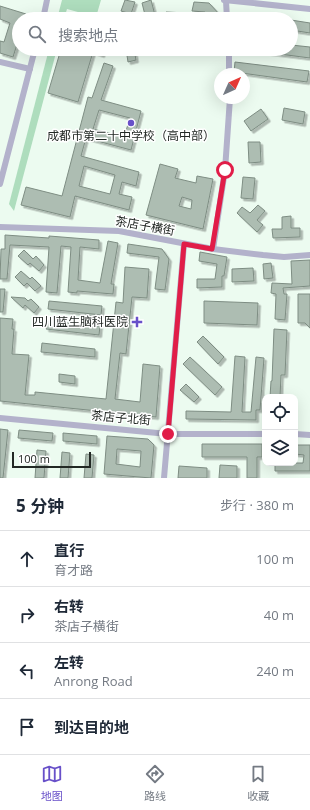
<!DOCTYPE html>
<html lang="zh">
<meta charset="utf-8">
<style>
:root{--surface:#fff;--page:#f2f2f3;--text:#1f2937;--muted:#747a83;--line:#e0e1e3;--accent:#6850c9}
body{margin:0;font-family:"Open Sans","Noto Sans SC",sans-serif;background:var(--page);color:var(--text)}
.controls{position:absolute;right:12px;bottom:12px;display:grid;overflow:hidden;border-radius:8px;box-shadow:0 4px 16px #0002}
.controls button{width:36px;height:36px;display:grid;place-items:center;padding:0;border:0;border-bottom:1px solid var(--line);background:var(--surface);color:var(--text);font:20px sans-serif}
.compass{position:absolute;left:214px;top:68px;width:36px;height:36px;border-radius:50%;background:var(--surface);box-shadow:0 4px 16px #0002;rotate:45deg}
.scale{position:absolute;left:12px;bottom:10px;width:79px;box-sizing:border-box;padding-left:4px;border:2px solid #222824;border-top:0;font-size:11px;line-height:14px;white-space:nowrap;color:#222824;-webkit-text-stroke:3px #fff;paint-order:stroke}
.stop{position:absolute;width:12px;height:12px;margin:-9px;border:3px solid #e11d48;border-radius:50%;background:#fff}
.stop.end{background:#e11d48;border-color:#fff;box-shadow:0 1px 4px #0008}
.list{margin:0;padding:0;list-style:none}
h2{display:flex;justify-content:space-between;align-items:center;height:52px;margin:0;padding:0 16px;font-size:17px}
h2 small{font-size:13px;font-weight:400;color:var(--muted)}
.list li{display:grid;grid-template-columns:26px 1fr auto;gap:12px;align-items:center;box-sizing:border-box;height:56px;padding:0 16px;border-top:1px solid var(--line)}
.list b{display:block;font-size:15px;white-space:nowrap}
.list p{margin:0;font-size:13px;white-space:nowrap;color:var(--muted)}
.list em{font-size:13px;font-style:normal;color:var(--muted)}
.icon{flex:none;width:22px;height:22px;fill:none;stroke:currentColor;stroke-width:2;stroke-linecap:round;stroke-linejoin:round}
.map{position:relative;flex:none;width:310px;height:478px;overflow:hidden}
.search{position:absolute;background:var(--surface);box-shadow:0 4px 16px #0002;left:12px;right:12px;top:12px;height:44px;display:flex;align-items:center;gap:10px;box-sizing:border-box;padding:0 14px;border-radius:22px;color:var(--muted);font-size:15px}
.sheet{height:276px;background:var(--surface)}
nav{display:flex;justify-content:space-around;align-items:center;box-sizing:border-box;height:56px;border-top:1px solid var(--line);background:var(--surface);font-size:11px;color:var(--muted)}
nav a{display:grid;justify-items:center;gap:2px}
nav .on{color:var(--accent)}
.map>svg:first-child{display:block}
.green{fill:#aeddbd}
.building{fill:#adbdb2;stroke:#7e8d83;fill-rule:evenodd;filter:url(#shadow)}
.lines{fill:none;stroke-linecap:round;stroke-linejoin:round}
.minor{stroke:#b3b2cb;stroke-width:6}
.route{stroke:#e11d48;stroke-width:5}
.poi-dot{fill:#6850c9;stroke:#fff;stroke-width:1.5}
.labels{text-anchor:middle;stroke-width:3;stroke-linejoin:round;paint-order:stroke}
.poi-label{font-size:12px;fill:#222824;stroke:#fff}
.street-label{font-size:12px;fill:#222824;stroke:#fff}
</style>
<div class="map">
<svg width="310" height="478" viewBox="0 0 310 478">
<defs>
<filter id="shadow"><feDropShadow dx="2.5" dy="2.5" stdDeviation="0" flood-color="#0004"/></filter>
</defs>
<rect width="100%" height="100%" fill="#ecfbf0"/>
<!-- green -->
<g class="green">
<polygon points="62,0 101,0 96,17 67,9 64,19 57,19"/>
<polygon points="49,49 57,49 14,211 9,204"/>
</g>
<!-- building -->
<g class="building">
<polygon points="125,0 135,2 131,14 121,11"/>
<polygon points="151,0 156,19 146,19 142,3"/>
<polygon points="194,2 209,3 221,16 220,19 210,19 205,12 192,11"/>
<polygon points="0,6 26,14 25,19 19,19 19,38 13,57 0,53 0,41 4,42 10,23 0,19"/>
<polygon points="166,12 187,13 186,19 166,19"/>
<polygon points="237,13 261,16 261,19 236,19"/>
<polygon points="291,20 310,23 310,33 291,30"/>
<polygon points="291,45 310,47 310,58 264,52 264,49 291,49"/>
<polygon points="61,49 103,49 102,55 93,52 78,102 48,93"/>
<polygon points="126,49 134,49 136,60 128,62"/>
<polygon points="235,62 309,71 307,82 234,72"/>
<path d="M104 63 113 66 101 100 141 111 131 150 86 138 81 156 139 172 136 186 122 182 119 194 132 197 129 210 75 196 70 217 21 205 26 187 62 196 88 97 92 98ZM99 110 130 118 124 137 93 129ZM84 166 115 175 110 194 79 186Z"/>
<polygon points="284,108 305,112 303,124 282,120"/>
<polygon points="261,109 268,119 251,131 244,121"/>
<polygon points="248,142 260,142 261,162 249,163"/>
<path d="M160 164 178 169 175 178 196 183 197 176 213 179 203 229 146 215ZM182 197 192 200 191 209 179 206Z"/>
<polygon points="243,177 255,178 253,199 241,198"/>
<polygon points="258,205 265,211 257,220 263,225 257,232 237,213 242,207 250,213"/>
<polygon points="291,216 291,228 300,228 300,237 273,238 272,229 282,229 282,217"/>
<polygon points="5,235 49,238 49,236 99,240 99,249 80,247 78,280 100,283 108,241 118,243 111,284 114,284 113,294 77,291 77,293 68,292 71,247 61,246 57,293 46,292 49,247 10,245 7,279 0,279 1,249 5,249"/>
<polygon points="128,244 162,249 169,259 165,290 155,289 159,257 127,253"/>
<polygon points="24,250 33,259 36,256 44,265 39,271 30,263 28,265 18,256"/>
<polygon points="200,252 227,257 224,276 222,276 222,287 197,288 197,279 215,279 217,264 199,261"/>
<polygon points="310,260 310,286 283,288 284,294 287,294 285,320 275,319 276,294 271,293 272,283 292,284 291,261"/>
<polygon points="271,263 273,278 264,279 263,264"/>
<polygon points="125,267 149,269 147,298 132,297 126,354 120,353 115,399 140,402 143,364 160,366 156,417 0,401 0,318 13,319 12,329 14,329 12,354 29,355 25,395 35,395 35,392 106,399 116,302 123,303"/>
<polygon points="253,268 254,281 232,282 232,269"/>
<polygon points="21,271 30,279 32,277 41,286 35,291 27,283 24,286 15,277"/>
<polygon points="0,289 5,289 3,312 0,312"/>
<polygon points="298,294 310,294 310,328 305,323 298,323"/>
<polygon points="11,297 25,298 28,301 31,299 39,307 34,313 25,305 23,308"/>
<polygon points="49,301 102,306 101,315 48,309"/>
<polygon points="204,301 258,303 257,325 204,323"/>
<polygon points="47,321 100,326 99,335 46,329"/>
<polygon points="274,329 287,330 285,375 281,375 280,397 270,397 271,381 272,381"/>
<polygon points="203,336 224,357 218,364 197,342"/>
<polygon points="42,343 95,349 95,357 41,352"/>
<polygon points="235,356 245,357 242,412 251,412 256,357 264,358 260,410 256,410 256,420 186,419 186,411 231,412"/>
<polygon points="190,357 222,387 215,395 183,364"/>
<polygon points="59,374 75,376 75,384 59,382"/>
<polygon points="186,384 199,397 194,402 180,390"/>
<polygon points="0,429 8,430 3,478 0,478"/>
<polygon points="19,430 53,433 52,441 18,438"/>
<polygon points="63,433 97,436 97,444 63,441"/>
<path d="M107 436 148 439 154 445 151 478 104 474ZM117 449 141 451 140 467 116 464Z"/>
<polygon points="202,444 262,444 262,457 257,457 257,478 247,478 247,457 202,457"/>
<polygon points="295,445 310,445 310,471 275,471 275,463 303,463 304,455 295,454"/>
<polygon points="37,450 46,451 44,478 35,478"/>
<polygon points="62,452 70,453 68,478 60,478"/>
<polygon points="86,454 94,455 92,478 84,478"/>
<polygon points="220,465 237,466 237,478 219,478"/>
<polygon points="179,466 207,468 207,478 178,478"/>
</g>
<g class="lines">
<!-- minor -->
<g class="minor">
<polyline points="224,0 310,9"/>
<polyline points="226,1 227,19"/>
<polyline points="43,19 47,0"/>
<polyline points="229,49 229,74"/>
<polyline points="0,62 30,69"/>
<polyline points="0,184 35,49"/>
<polyline points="0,227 119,231 213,249 263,255 284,257 310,255"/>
<polyline points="213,249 225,170 230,98"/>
<polyline points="0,418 168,434 265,434"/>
<polyline points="295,434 310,435"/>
<polyline points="164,478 184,244"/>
</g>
</g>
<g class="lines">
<!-- route -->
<polyline class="route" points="168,434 184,244 212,249 225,170"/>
</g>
<!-- markers -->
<g class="poi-dot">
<circle cx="131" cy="123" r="4"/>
<path d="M135 316h4v4h4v4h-4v4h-4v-4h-4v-4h4z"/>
</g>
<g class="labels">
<!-- poi labels -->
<g class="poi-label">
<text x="131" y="140">成都市第二十中学校（高中部）</text>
<text x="128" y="326" text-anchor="end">四川蓝生脑科医院</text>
</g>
<!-- street labels -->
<g class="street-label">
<text transform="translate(145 226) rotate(10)" y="4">茶店子横街</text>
<text transform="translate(121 418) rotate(5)" y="4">茶店子北街</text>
</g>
</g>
</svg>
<div class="controls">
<button><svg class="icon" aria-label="locate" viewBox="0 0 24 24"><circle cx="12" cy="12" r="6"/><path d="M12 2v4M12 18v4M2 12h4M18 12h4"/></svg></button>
<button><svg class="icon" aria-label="layers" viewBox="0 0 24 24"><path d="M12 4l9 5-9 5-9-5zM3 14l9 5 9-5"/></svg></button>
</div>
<svg class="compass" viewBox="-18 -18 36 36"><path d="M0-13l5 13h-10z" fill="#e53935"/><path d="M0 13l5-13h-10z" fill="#747a83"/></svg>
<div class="scale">100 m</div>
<div class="stop" style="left:225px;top:170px"></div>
<div class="stop end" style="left:168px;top:434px"></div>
<div class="search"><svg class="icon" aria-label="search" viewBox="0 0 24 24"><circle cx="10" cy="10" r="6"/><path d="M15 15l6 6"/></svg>搜索地点</div>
</div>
<section class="sheet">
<h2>5 分钟<small>步行 · 380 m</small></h2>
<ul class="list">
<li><svg class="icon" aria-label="ahead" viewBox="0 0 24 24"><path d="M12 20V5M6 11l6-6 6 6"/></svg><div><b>直行</b><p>育才路</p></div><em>100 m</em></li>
<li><svg class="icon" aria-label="right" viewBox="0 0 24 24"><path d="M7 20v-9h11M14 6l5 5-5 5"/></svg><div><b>右转</b><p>茶店子横街</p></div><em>40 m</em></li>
<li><svg class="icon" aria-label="left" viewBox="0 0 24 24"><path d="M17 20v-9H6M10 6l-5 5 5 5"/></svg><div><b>左转</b><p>Anrong Road</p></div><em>240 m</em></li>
<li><svg class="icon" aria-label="arrive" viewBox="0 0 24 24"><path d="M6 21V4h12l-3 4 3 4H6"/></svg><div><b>到达目的地</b></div></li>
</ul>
</section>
<nav>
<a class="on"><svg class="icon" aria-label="map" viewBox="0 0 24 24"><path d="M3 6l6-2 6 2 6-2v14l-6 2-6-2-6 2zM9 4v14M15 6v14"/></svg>地图</a>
<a><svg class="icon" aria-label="directions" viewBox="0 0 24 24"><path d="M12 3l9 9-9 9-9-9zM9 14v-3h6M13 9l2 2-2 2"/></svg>路线</a>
<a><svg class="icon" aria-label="saved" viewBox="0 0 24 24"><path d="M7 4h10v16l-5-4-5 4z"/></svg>收藏</a>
</nav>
